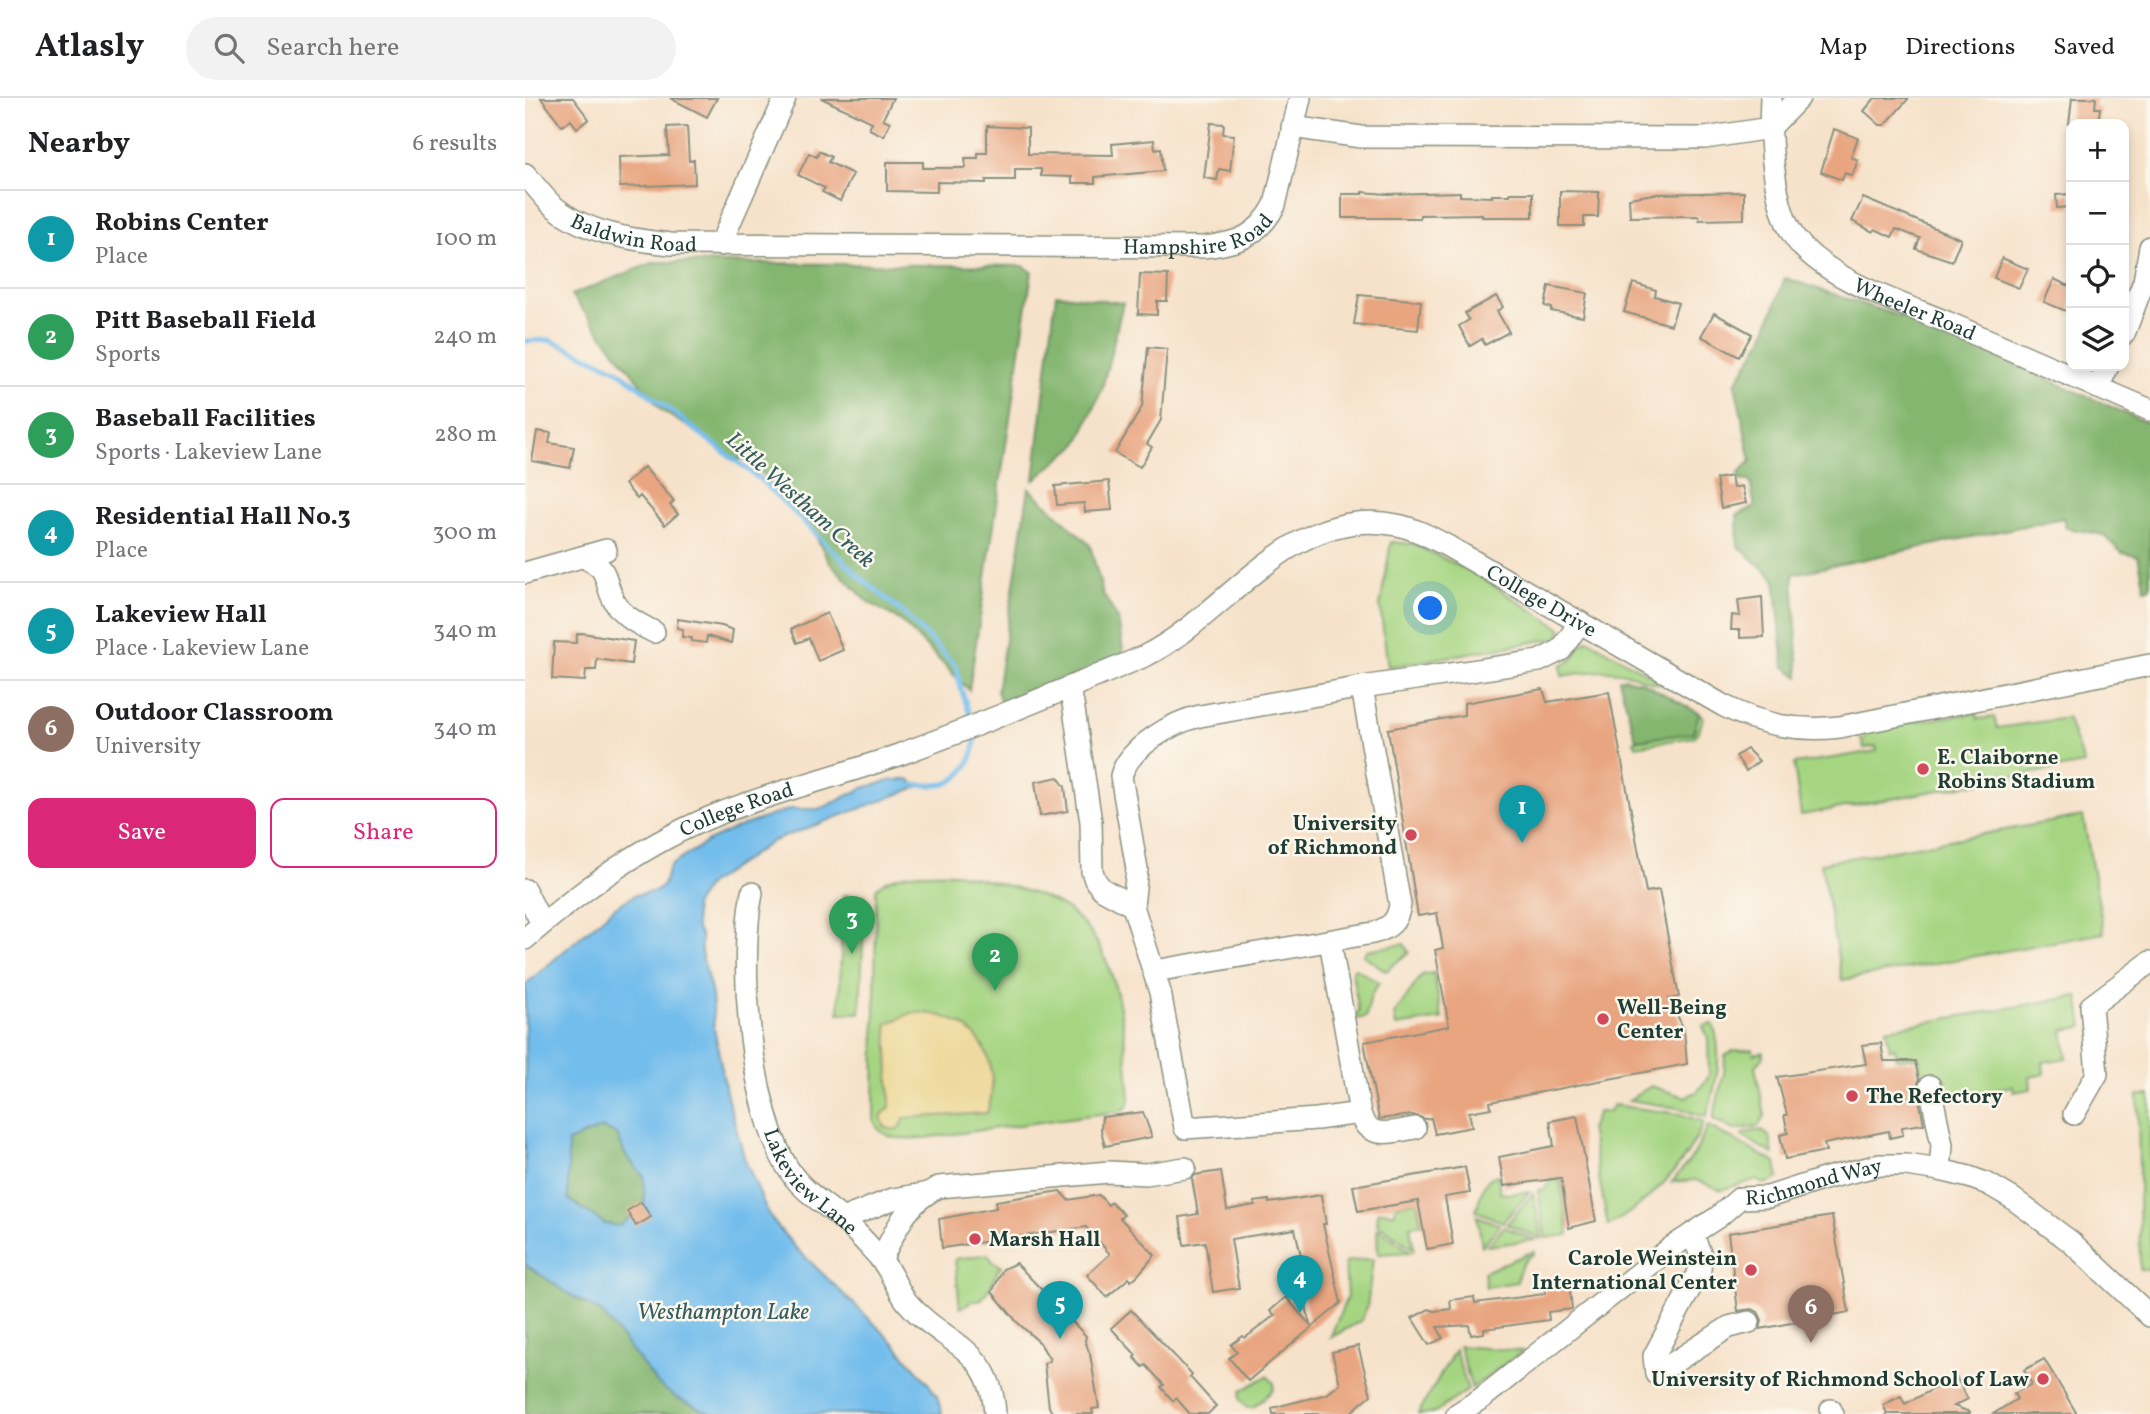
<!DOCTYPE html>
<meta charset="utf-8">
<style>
:root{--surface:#fff;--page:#f2f2f2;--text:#202124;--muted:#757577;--line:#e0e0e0;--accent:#db2777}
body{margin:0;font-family:Vollkorn,serif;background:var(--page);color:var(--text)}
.controls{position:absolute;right:21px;top:21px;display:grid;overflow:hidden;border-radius:14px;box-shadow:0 4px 10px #0003}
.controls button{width:63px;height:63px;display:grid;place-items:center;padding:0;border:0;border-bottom:2px solid var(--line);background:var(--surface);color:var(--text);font:35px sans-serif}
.you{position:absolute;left:906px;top:511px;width:24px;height:24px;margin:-18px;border:5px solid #fff;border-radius:50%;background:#1a73e8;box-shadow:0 0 0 10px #1a73e833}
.badge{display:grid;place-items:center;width:46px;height:46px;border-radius:50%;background:var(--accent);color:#fff;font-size:23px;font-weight:700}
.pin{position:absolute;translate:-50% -58px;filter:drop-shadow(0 2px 4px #0008)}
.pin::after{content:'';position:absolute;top:37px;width:24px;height:21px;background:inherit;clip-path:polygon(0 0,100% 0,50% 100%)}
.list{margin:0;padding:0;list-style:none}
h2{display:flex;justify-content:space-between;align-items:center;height:91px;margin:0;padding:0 28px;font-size:30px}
h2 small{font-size:23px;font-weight:400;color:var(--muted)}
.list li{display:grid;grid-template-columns:46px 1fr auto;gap:21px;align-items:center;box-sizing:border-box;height:98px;padding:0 28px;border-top:2px solid var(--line)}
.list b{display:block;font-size:26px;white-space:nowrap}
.list p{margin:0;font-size:23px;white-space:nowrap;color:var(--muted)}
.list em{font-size:23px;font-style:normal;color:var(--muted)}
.actions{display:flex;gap:14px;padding:21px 28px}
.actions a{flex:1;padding:16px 0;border:2px solid var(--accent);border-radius:14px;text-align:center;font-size:24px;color:var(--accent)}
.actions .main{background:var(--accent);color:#fff}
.icon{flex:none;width:38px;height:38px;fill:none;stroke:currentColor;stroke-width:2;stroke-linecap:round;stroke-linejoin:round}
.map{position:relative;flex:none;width:1625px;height:1316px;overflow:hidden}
header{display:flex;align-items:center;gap:42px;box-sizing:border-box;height:98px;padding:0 35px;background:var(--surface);border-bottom:2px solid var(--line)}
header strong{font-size:33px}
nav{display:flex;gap:38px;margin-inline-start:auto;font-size:24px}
.search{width:490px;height:63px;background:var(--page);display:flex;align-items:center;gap:18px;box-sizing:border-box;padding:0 24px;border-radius:38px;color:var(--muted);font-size:26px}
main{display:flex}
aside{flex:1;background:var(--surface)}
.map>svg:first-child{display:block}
.green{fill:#a6d582;stroke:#62895b;stroke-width:2}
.forest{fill:#84b670;stroke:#527a52;stroke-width:2}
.sand{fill:#eeda9e;stroke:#868c69;stroke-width:2}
.water{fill:#73bdec;stroke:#497d90;stroke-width:2;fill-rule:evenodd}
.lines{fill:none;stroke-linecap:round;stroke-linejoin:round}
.stream{stroke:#73bdec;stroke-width:5}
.building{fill:#e8a580}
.minor-casing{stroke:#8a907f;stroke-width:24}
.minor{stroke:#fff;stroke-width:21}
.poi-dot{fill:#d1495b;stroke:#fbf7ec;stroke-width:2.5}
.labels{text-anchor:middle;stroke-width:5;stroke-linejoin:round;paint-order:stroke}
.street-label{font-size:21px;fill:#1f3d34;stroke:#fbf7ec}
.poi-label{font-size:21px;font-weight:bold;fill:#1f3d34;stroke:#fbf7ec;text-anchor:start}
.water-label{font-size:23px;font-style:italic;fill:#345d62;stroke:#fbf7ec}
</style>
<header>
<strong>Atlasly</strong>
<div class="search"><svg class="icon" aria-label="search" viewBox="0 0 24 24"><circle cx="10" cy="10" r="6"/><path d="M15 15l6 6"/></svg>Search here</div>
<nav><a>Map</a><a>Directions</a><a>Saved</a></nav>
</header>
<main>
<aside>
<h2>Nearby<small>6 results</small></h2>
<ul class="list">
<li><span class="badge" style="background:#0f9aa8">1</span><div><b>Robins Center</b><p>Place</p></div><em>100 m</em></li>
<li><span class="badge" style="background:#2e9e5b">2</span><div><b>Pitt Baseball Field</b><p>Sports</p></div><em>240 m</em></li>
<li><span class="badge" style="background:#2e9e5b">3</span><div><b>Baseball Facilities</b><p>Sports · Lakeview Lane</p></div><em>280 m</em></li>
<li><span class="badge" style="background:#0f9aa8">4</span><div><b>Residential Hall No.3</b><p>Place</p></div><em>300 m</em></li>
<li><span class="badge" style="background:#0f9aa8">5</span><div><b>Lakeview Hall</b><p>Place · Lakeview Lane</p></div><em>340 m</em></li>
<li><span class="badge" style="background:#8d6e63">6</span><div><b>Outdoor Classroom</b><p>University</p></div><em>340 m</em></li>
</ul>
<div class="actions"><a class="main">Save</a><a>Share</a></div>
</aside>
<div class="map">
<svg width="1625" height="1316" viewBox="0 0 1625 1316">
<rect width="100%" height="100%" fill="#fbf7ec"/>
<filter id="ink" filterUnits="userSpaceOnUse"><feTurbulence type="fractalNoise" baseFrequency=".0143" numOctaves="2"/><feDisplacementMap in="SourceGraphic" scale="14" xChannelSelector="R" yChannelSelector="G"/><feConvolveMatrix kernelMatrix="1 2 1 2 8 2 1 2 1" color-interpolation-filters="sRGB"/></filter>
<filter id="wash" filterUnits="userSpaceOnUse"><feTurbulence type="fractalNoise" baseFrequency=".00686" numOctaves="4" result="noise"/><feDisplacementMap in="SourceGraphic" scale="28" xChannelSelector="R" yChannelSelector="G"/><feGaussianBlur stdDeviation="1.57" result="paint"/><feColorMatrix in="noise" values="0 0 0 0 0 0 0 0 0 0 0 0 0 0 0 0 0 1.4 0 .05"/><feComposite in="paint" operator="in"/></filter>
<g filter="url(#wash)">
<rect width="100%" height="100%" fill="#f6e2ca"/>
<!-- green -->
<g class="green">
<polygon points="866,444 888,446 945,473 1037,531 1032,540 863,569 855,508"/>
<path d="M1064 542 1142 587C1131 589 1108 575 1094 574 1075 571 1056 575 1037 578L1036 567 1047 562 1055 547Z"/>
<polygon points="1174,615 1178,619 1174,634 1169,639 1111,648 1109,643 1169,634"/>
<polygon points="1452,615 1453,621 1469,619 1472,630 1542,620 1559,666 1276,717 1269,666 1352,653 1351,648 1339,650 1336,641 1340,641 1340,630"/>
<polygon points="1558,718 1579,835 1317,882 1296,765"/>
<path d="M431 775C459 782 504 791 529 804 598 838 599 935 605 1001L602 1009 596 1013 400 1040C381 1040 357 1045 349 1023L351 791C370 771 404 775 431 775Z"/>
<polygon points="318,797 340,797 335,915 314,915"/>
<polygon points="879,846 884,854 861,873 838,857 842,852"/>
<polygon points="830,870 854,885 846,897 841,919 831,921 830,916 834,914 827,874"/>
<polygon points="909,875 917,921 871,928 869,917 897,877"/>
<polygon points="1553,898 1558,929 1538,932 1542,960 1518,964 1519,976 1505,979 1506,991 1489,994 1488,988 1456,994 1457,1001 1437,1003 1434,993 1423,995 1420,980 1398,985 1394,959 1372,961 1370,950 1365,951 1361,931"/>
<path d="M1188 926C1199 958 1191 988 1181 1019L1153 1010 1104 1002 1126 988 1160 999 1172 994 1184 978 1183 940 1178 928Z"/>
<polygon points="1228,951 1229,956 1238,954 1238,960 1230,969 1240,1018 1233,1028 1209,1032 1188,1021 1199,975 1200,958 1208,953"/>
<polygon points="1613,997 1625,997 1625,1172 1615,1172"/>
<path d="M1088 1007 1155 1016 1179 1024C1160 1069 1124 1105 1083 1128L1065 1031 1073 1014H1083Z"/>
<polygon points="1183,1028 1251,1065 1254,1080 1240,1086 1230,1082 1196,1092 1171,1082 1147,1084 1169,1057"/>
<polygon points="1236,1032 1245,1039 1248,1056 1217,1038 1220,1035"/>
<path d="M973 1077 975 1095 983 1096 1004 1094 978 1124 951 1113C956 1099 956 1080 973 1077Z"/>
<polygon points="1035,1081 1044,1137 1020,1140 1013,1092 1020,1091 1024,1083"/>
<polygon points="1008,1095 1017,1141 982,1126"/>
<polygon points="892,1103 896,1126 885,1128 889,1151 852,1126 853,1114 861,1113 867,1116 870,1115 870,1108"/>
<polygon points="952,1118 975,1127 957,1148"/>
<polygon points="979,1129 1010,1142 962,1148"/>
<polygon points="852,1130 886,1154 853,1156"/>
<path d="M1009 1153V1156C999 1160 993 1173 992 1184L961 1189 959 1174Z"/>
<path d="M463 1156 468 1164 477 1168 474 1170C468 1183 465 1192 455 1203H447L435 1210 430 1161Z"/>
<polygon points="848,1161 842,1209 836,1223 805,1240 822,1199 820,1164"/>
<polygon points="934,1248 998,1253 947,1290"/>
<polygon points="930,1252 943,1292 907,1316 893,1316"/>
<polygon points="742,1278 749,1285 748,1292 729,1309 722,1310 715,1301 716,1293"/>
</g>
<!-- forest -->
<g class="forest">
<polygon points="130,164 499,168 507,174 444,592 376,523 343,504 304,464 287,430 224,361 206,361 187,343 137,313 46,197"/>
<polygon points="1260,180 1400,227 1625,326 1625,490 1620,491 1613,458 1597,455 1579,437 1541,430 1538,420 1268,476 1274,579 1259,568 1250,481 1213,448 1212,417 1230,409 1225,383 1214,382 1214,375 1226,363 1210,286 1238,240"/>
<polygon points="531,196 598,205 577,291 553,346 509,382"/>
<polygon points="504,390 565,447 578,496 593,521 599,559 478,611 472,593"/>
<polygon points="1099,580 1117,584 1174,615 1168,635 1111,642 1094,581"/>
<polygon points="76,1030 92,1036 100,1056 119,1079 119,1107 95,1128 80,1126 43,1101 43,1044"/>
<polygon points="0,1166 52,1201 77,1215 133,1286 150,1299 187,1316 0,1316"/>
</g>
<!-- sand -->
<path class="sand" d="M386 915C447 912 481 958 462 1015L379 1020C378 1032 368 1034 359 1028L356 1018 365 1009 362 926Z"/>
<!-- water -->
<path class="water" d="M384 681 393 689 248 743 183 787 169 808 171 830 176 838V854L187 897 189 930 201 994 220 1062 240 1108 248 1123 268 1147 368 1244 403 1285 412 1298 417 1316H187L150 1299 133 1286 77 1215 41 1194 0 1166V887L90 809 110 797 132 793 138 787 145 768 185 742 211 730 265 711H296L338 690 364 683ZM76 1030 92 1036 100 1056 119 1079V1107L95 1128 80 1126 43 1101V1044Z"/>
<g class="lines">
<!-- stream -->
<g class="stream">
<polyline points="0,243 25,242 91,271 236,382 336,480 377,514 431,568 436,591 446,620"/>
<path d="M390 687C399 686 411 688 420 686 439 681 451 656 450 639"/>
</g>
</g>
<g id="blocks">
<!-- building -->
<g class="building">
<polygon points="16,0 48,0 64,21 52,30 46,22 37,28"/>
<polygon points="145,0 192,0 182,19"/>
<polygon points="296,0 368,0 358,21 365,24 359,38 344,31 347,24"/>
<polygon points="1350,0 1384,0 1360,27 1355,27 1339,13"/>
<polygon points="1547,0 1571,0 1570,10 1575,10 1573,26 1544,26"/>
<polygon points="686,25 699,26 698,36 709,37 705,73 694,71 692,82 679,80"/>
<polygon points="162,28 164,63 169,62 170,86 95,89 94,59 144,57 142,29"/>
<polygon points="462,28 503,30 503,56 588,57 587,46 629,42 630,51 636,50 638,73 570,79 570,85 547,85 547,79 516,78 516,71 490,71 490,82 461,82 461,85 412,84 412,94 362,93 362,64 398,64 398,70 441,70 440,60 453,60 453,55 462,55"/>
<polygon points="1309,31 1333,40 1326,59 1333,62 1327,78 1320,75 1317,82 1296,74"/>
<polygon points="294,53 306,59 303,64 328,76 315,103 297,94 300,90 273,77 284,55 292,59"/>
<polygon points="1035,93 1074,94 1073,119 1059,119 1059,128 1035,128"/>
<polygon points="837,94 862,96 935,94 935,98 967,99 967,97 985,97 985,95 1008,95 1008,119 957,119 957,116 895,117 895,120 817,120 817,96 837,96"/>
<polygon points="1219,94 1219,121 1174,122 1174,118 1105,119 1104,100 1129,96"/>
<polygon points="1546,96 1546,109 1532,110 1531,97"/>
<polygon points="1338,100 1436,141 1427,163 1391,151 1395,140 1371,131 1367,139 1350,131 1348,134 1327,123"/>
<polygon points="1477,160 1503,171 1494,190 1469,180"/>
<polygon points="615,176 643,177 642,203 632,203 632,217 613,216"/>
<polygon points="1529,181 1546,189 1546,215 1519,204"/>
<polygon points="1108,185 1131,192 1130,198 1153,205 1146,227 1099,214"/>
<polygon points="1024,188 1062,195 1058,219 1026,213 1027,210 1020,208"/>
<polygon points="834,197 896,203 893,232 829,226"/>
<polygon points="971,198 978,209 972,213 984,234 960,247 957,241 945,248 934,228 944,222 940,215"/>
<polygon points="1189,215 1227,236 1214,259 1176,238"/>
<polygon points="623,249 642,251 636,322 622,346 627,349 615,369 590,355 617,309"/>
<polygon points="12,333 26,335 24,345 49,349 45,370 7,363"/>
<polygon points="119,369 149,403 145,407 153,416 140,427 115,398 112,401 100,386"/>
<polygon points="1206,378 1208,390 1217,388 1221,405 1196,410 1191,381"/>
<polygon points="584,383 587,412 560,414 559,405 532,407 530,388"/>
<polygon points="1237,499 1239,539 1215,540 1215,532 1206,532 1207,517 1215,518 1213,502"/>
<polygon points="302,515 318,552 293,563 284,540 272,545 266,531"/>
<polygon points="153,521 197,528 208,532 206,545 182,538 181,545 166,543 167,540 157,539 158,531 152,530"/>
<polygon points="57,535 109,543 106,566 72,561 71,572 61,572 60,583 27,581 29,544 51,545 52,536"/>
<polygon points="1018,591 1022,604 1084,594 1121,794 1134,792 1154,899 1144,901 1159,931 1162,966 965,1004 966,1010 944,1014 947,1029 910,1036 906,1020 900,1021 888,1017 854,1021 839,944 924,928 910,852 918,850 912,815 893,818 863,631 939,617 939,605"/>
<polygon points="1222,651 1234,663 1221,673 1211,658"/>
<polygon points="533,679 540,689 543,713 515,718 510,684"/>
<polygon points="1356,945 1359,963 1390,963 1394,982 1392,991 1399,1026 1377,1029 1378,1037 1365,1040 1364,1033 1299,1046 1301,1053 1260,1061 1255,1037 1263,1035 1259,1017 1262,1017 1252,979 1341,966 1337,947"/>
<polygon points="618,1014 627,1039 580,1048 576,1032 577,1019"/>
<polygon points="1052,1018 1071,1123 1044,1130 1036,1080 979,1088 974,1059 1029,1048 1025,1023"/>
<polygon points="940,1069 945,1095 920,1099 928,1146 902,1151 893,1103 833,1113 828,1088"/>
<polygon points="696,1073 702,1112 730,1107 729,1104 744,1102 744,1105 796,1097 801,1126 798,1126 816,1205 723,1283 704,1260 712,1254 706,1247 718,1238 720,1240 750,1217 745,1213 761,1199 785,1227 772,1162 777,1162 770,1131 706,1141 714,1190 688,1194 680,1144 659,1147 655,1119 673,1116 667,1081 670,1077"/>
<polygon points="535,1093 543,1102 574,1097 583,1107 586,1104 599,1117 595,1120 630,1157 613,1177 606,1183 604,1180 582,1199 562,1177 585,1156 561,1129 417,1150 414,1121 471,1110 471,1103"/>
<polygon points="116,1104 126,1119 111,1128 102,1113"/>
<polygon points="1307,1118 1324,1214 1235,1231 1237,1222 1233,1214 1227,1211 1213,1213 1203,1135"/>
<polygon points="491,1165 561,1238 560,1243 565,1256 574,1310 567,1311 568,1316 528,1316 524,1309 519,1266 525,1262 515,1245 492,1224 467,1194 478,1171"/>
<polygon points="1018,1181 1033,1183 1033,1185 1044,1184 1047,1211 1023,1214 1024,1222 959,1231 959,1235 946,1237 944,1227 912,1229 918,1240 904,1247 887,1220 904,1211 909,1213 926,1211 925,1202 949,1199 950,1205 1020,1196"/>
<polygon points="606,1212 667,1276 665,1279 691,1308 683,1316 665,1316 651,1300 648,1303 636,1289 639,1287 621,1267 618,1269 609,1259 611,1257 586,1230"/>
<polygon points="833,1248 846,1297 824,1316 748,1316 747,1310 802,1296 815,1286 807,1254"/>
<polygon points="1519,1261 1552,1316 1468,1316 1492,1301 1489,1296 1507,1286 1499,1272"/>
<polygon points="1431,1279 1443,1301 1429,1308 1445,1314 1444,1316 1361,1316 1362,1315 1358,1307 1376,1298 1380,1306"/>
</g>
</g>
</g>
<g filter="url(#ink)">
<use href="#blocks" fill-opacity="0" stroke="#8a907f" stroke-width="2"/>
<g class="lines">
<!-- minor casing -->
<g class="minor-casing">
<g id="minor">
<path id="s1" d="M1246 0C1244 37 1248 110 1270 140 1300 181 1378 206 1424 225 1491 254 1558 283 1625 312"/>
<polyline points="767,29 836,39 1180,40 1245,30"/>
<polyline points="1245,30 1274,0"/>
<path id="s2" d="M0 76C8 85 16 96 25 105 56 134 105 142 146 146L678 149C713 145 733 139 750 107L775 0"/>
<polyline points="195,147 260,0"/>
<polyline points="1599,236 1619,183 1625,149"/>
<polyline points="1573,290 1583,268"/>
<path d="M58 459C87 472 77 480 89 503 97 518 115 527 129 534"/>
<polyline points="0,475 81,452"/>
<path d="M543 590 548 605 566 724 567 773 570 782 577 791 608 808 612 771 596 678C604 649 648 624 675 618L837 589 1014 563 1036 552 1055 524"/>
<polyline points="0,792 17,826"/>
<path id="s3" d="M227 795C213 865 225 1015 266 1075 279 1094 300 1106 317 1121 330 1132 342 1146 354 1159 366 1172 371 1190 382 1204 418 1247 466 1247 470 1316"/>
<polyline points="608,808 635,894 660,1030 792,1021 835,1015 805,843"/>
<path id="s4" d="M0 841C59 790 123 743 196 715 254 692 315 678 373 657 456 627 538 592 620 558 704 516 766 405 872 427 892 431 909 441 926 450L1199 608C1237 627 1273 634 1315 629L1625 567"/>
<path d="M630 873 848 835C865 830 872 824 875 807L837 589"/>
<polyline points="1405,988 1417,1047 1415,1072"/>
<path d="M835 1015C842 1043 869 1034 890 1030"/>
<polyline points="1549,1016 1572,976 1566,908 1625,864"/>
<polyline points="317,1121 368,1101 398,1096"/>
<polyline points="1167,1136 1176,1157 1175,1172 1129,1258 1131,1276 1204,1229 1224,1224"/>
<path d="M356 1162C372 1130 381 1104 414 1089L584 1074 621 1076 660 1070"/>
<polyline points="1306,1312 1308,1316"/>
<path id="s5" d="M932 1316 957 1300 1147 1149 1193 1119 1215 1100 1243 1099 1302 1080 1355 1067H1381L1415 1072 1444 1079 1463 1086 1487 1100 1546 1144 1625 1218"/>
</g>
</g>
<!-- minor -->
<use href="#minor" class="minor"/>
</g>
</g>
<!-- markers -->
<g class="poi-dot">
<circle cx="1398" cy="671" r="7"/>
<circle cx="886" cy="737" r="7"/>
<circle cx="1078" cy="921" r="7"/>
<circle cx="1327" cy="998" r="7"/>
<circle cx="450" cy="1141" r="7"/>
<circle cx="1226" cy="1172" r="7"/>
<circle cx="1518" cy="1281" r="7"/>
</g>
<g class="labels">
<!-- street labels -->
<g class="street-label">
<text dy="7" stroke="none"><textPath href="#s2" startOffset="698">Hampshire Road</textPath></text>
<text dy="7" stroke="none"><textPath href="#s2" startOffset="130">Baldwin Road</textPath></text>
<text dy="7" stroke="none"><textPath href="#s1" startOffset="285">Wheeler Road</textPath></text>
<text dy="7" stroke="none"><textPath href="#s4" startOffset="1144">College Drive</textPath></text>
<text dy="7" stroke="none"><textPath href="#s4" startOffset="250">College Road</textPath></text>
<text dy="7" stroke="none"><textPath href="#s3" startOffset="306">Lakeview Lane</textPath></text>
<text dy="7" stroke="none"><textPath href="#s5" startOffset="432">Richmond Way</textPath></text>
</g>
<!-- poi labels -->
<g class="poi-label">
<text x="1412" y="666">E. Claiborne<tspan x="1412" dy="24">Robins Stadium</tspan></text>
<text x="872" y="732" text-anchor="end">University<tspan x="872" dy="24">of Richmond</tspan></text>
<text x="1092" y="916">Well-Being<tspan x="1092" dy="24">Center</tspan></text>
<text x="1341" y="1005">The Refectory</text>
<text x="464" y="1148">Marsh Hall</text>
<text x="1212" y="1167" text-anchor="end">Carole Weinstein<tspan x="1212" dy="24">International Center</tspan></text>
<text x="1504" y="1288" text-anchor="end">University of Richmond School of Law</text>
</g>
<!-- water labels -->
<g class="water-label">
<text transform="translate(276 401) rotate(42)" y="8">Little Westham Creek</text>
<text x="198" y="1221">Westhampton Lake</text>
</g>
</g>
</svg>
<div class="controls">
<button>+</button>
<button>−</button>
<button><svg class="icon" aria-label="locate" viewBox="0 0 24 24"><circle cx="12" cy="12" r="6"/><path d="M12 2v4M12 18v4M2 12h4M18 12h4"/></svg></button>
<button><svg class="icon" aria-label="layers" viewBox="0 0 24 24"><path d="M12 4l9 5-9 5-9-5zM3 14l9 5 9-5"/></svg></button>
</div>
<div class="you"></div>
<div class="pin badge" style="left:997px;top:745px;background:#0f9aa8">1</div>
<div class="pin badge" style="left:470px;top:893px;background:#2e9e5b">2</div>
<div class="pin badge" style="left:327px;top:856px;background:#2e9e5b">3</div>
<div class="pin badge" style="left:775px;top:1215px;background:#0f9aa8">4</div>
<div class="pin badge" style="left:535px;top:1241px;background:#0f9aa8">5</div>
<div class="pin badge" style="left:1286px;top:1245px;background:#8d6e63">6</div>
</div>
</main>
